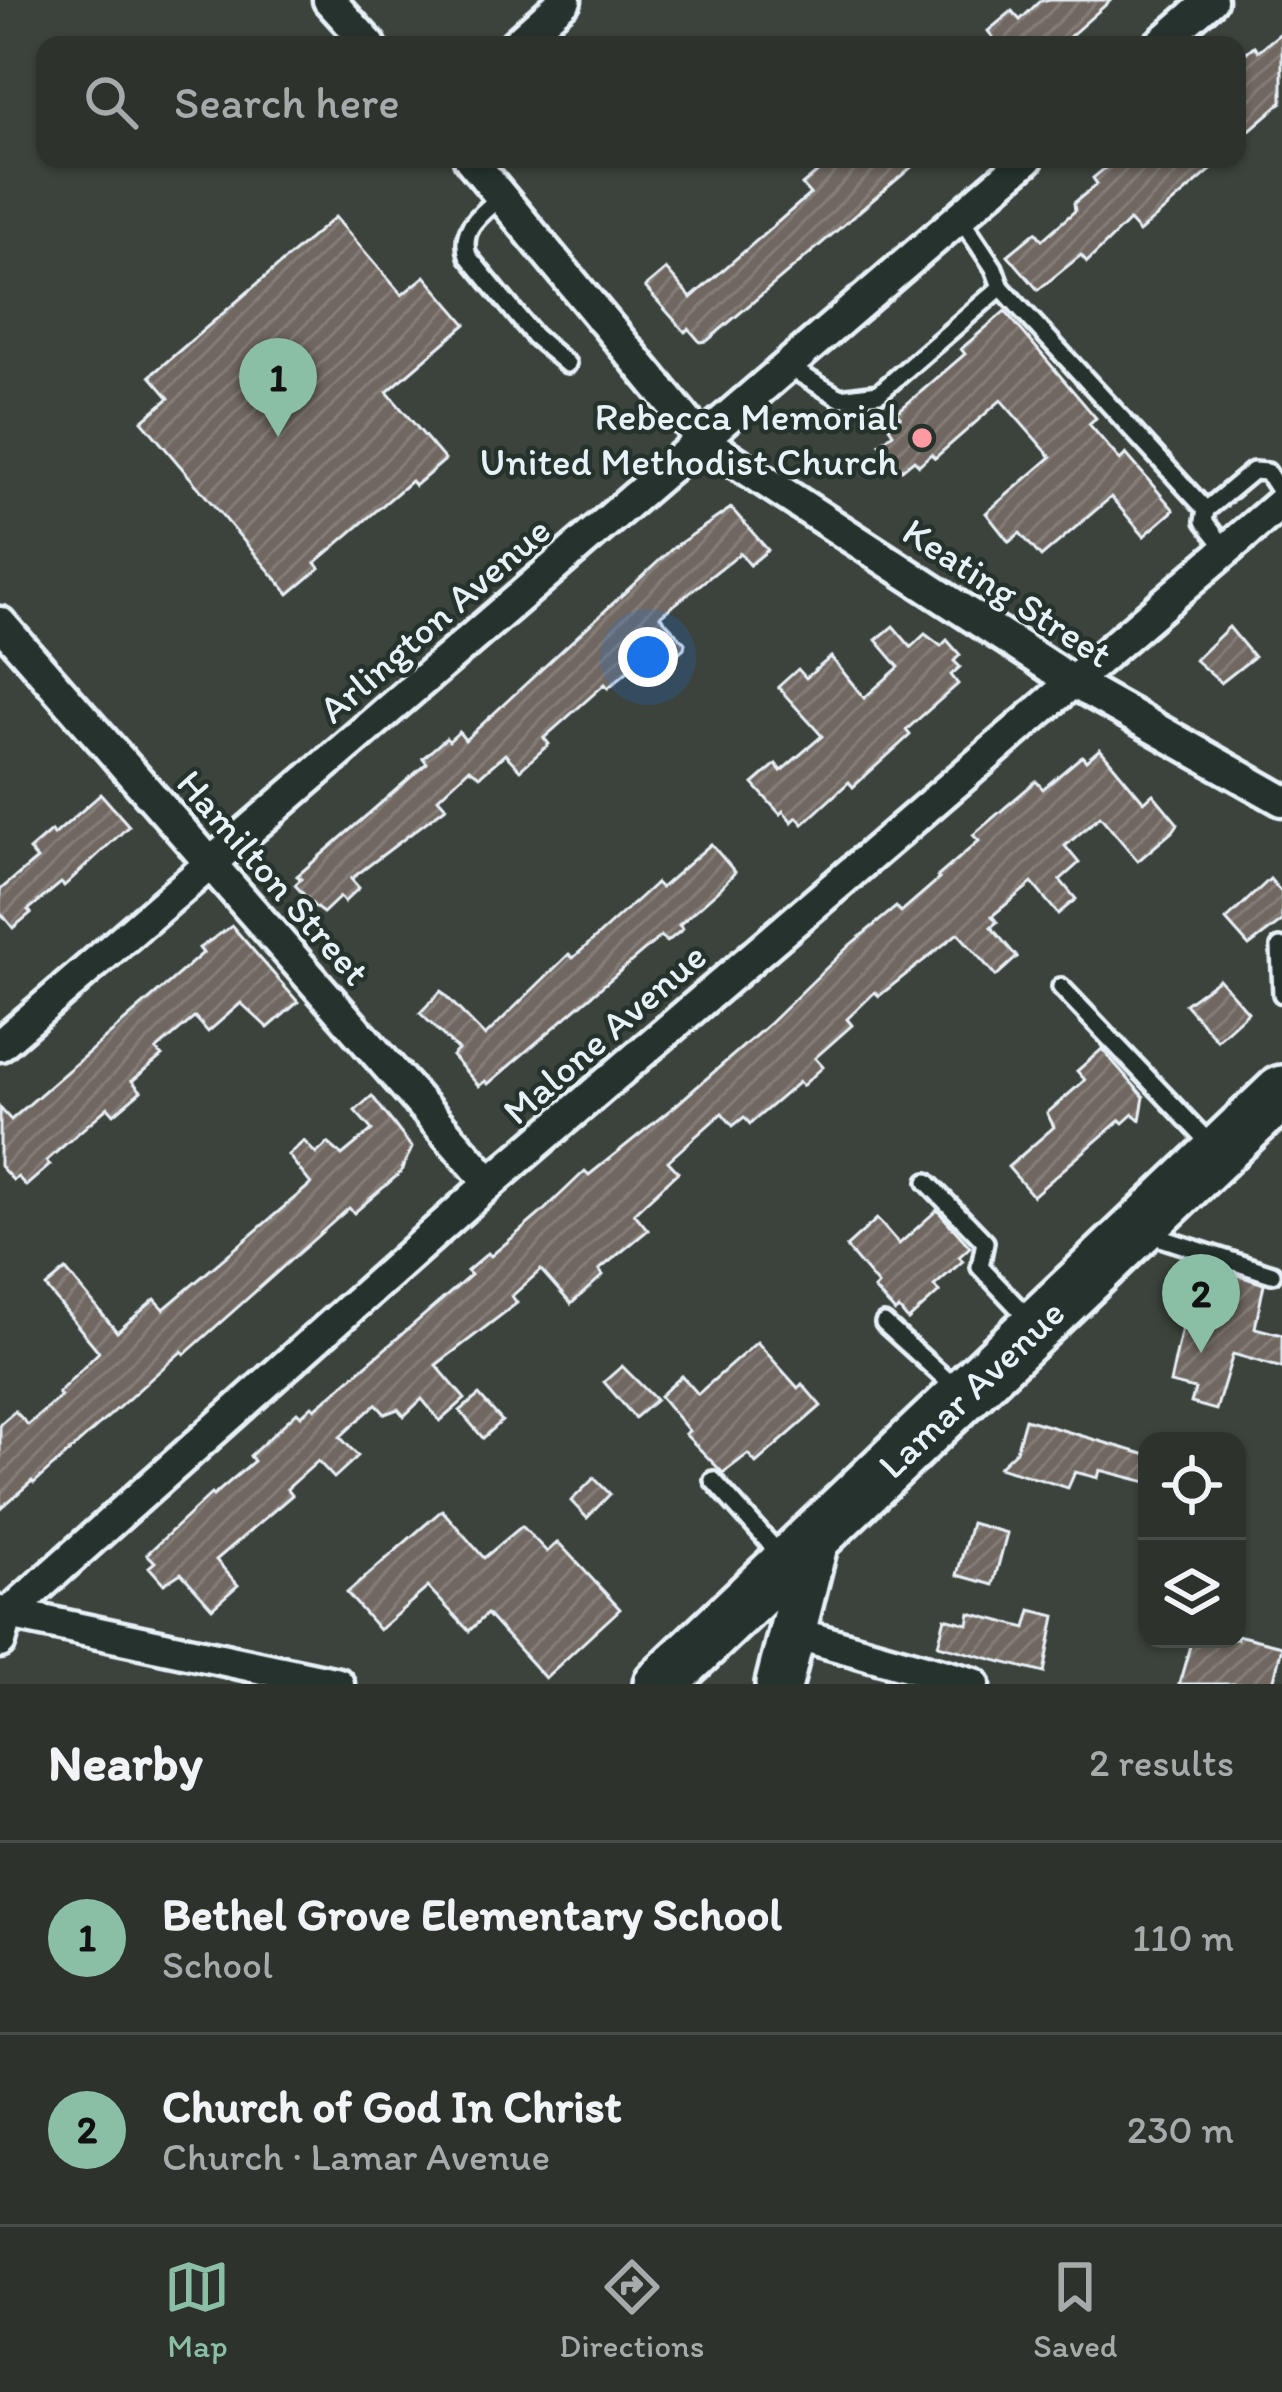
<!DOCTYPE html>
<meta charset="utf-8">
<style>
:root{--surface:#2d322d;--page:#393e39;--text:#f1f3f6;--muted:#a7aaaa;--line:#484d49;--accent:#8abfa5}
body{margin:0;font-family:Itim,sans-serif;background:var(--page);color:var(--text)}
.controls{position:absolute;right:36px;bottom:36px;display:grid;overflow:hidden;border-radius:24px;box-shadow:0 3px 9px #0004}
.controls button{width:108px;height:108px;display:grid;place-items:center;padding:0;border:0;border-bottom:3px solid var(--line);background:var(--surface);color:var(--text);font:60px sans-serif}
.you{position:absolute;left:648px;top:657px;width:42px;height:42px;margin:-30px;border:9px solid #fff;border-radius:50%;background:#1a73e8;box-shadow:0 0 0 18px #1a73e833}
.badge{display:grid;place-items:center;width:78px;height:78px;border-radius:50%;background:var(--accent);color:#111;font-size:39px;font-weight:700}
.pin{position:absolute;translate:-50% -99px;filter:drop-shadow(0 3px 6px #0008)}
.pin::after{content:'';position:absolute;top:63px;width:42px;height:36px;background:inherit;clip-path:polygon(0 0,100% 0,50% 100%)}
.list{margin:0;padding:0;list-style:none}
h2{display:flex;justify-content:space-between;align-items:center;height:156px;margin:0;padding:0 48px;font-size:51px}
h2 small{font-size:39px;font-weight:400;color:var(--muted)}
.list li{display:grid;grid-template-columns:78px 1fr auto;gap:36px;align-items:center;box-sizing:border-box;height:192px;padding:0 48px;border-top:3px solid var(--line)}
.list b{display:block;font-size:45px;white-space:nowrap}
.list p{margin:0;font-size:39px;white-space:nowrap;color:var(--muted)}
.list em{font-size:39px;font-style:normal;color:var(--muted)}
.icon{flex:none;width:66px;height:66px;fill:none;stroke:currentColor;stroke-width:2;stroke-linecap:round;stroke-linejoin:round}
.map{position:relative;flex:none;width:1282px;height:1684px;overflow:hidden}
.search{position:absolute;background:var(--surface);box-shadow:0 3px 9px #0004;left:36px;right:36px;top:36px;height:132px;display:flex;align-items:center;gap:30px;box-sizing:border-box;padding:0 42px;border-radius:24px;color:var(--muted);font-size:45px}
.sheet{height:540px;background:var(--surface)}
nav{display:flex;justify-content:space-around;align-items:center;box-sizing:border-box;height:168px;border-top:3px solid var(--line);background:var(--surface);font-size:33px;color:var(--muted)}
nav a{display:grid;justify-items:center;gap:6px}
nav .on{color:var(--accent)}
.map>svg:first-child{display:block}
.building{fill:url(#building-hatch);stroke:#e8f1f8;stroke-width:3}
.lines{fill:none;stroke-linecap:round;stroke-linejoin:round}
.service-casing{stroke:#e8f1f8;stroke-width:24}
.minor-casing{stroke:#e8f1f8;stroke-width:39}
.secondary-casing{stroke:#e8f1f8;stroke-width:54}
.primary-casing{stroke:#e8f1f8;stroke-width:60}
.service{stroke:#26332d;stroke-width:15}
.minor{stroke:#26332d;stroke-width:30}
.secondary{stroke:#26332d;stroke-width:45}
.primary{stroke:#26332d;stroke-width:51}
.poi-dot{fill:#ff9aa2;stroke:#26332d;stroke-width:4.5}
.labels{text-anchor:middle;stroke-width:9;stroke-linejoin:round;paint-order:stroke}
.poi-label{font-size:39px;fill:#e8f1f8;stroke:#26332d;text-anchor:end}
.street-label{font-size:39px;fill:#e8f1f8;stroke:#26332d}
</style>
<div class="map">
<svg width="1282" height="1684" viewBox="0 0 1282 1684">
<defs>
<pattern id="building-hatch" width="6" height="6" patternUnits="userSpaceOnUse" patternTransform="scale(3)"><rect width="6" height="6" fill="#706760"/><path d="M-1 1l2-2M0 6l6-6M5 7l2-2" fill="none" stroke="#847d78"/></pattern>
</defs>
<rect width="100%" height="100%" fill="#3c433c"/>
<filter id="ink" filterUnits="userSpaceOnUse"><feTurbulence type="fractalNoise" baseFrequency=".00833" numOctaves="2"/><feDisplacementMap in="SourceGraphic" scale="24" xChannelSelector="R" yChannelSelector="G"/><feConvolveMatrix kernelMatrix="1 2 1 2 8 2 1 2 1" color-interpolation-filters="sRGB"/></filter>
<g filter="url(#ink)">
<!-- building -->
<g class="building">
<polygon points="1041,0 1111,0 1060,45 999,45 988,31 1012,11 1020,20"/>
<polygon points="1282,32 1282,102 1237,141 1237,60 1254,46 1258,51"/>
<polygon points="833,159 921,159 707,341 700,342 689,329 685,332 645,287 666,269 691,298 810,194 802,185"/>
<polygon points="1116,159 1224,159 1139,232 1129,221 1087,262 1081,255 1038,290 1008,255 1036,232 1042,240 1075,211 1074,203 1097,184 1093,178"/>
<polygon points="335,217 402,295 425,276 466,324 387,392 445,460 415,486 411,481 315,563 320,568 289,594 142,421 169,398 150,376"/>
<polygon points="1005,311 1096,418 1089,424 1120,460 1126,454 1174,510 1144,536 1111,497 1041,557 1020,533 1009,542 986,513 1051,457 1001,400 935,458 931,454 919,465 914,460 902,470 880,444 893,433 889,427 900,417 896,413 965,354 961,349"/>
<polygon points="731,508 768,550 750,565 740,553 660,616 685,643 684,648 655,674 642,659 608,688 605,684 544,738 549,744 520,770 505,754 480,776 469,769 438,798 446,807 351,879 359,888 344,902 340,897 323,913 315,907 295,885 301,879 297,876 427,763 423,758 446,738 449,741 459,732 465,740 673,548"/>
<polygon points="893,626 911,647 925,634 941,646 947,640 960,655 954,661 960,667 951,675 958,684 906,730 910,735 853,787 849,782 803,824 797,817 792,822 783,811 780,814 753,784 776,764 781,771 822,736 778,687 798,669 806,678 831,657 864,698 899,667 876,640"/>
<polygon points="1229,627 1254,657 1221,683 1195,660"/>
<polygon points="1100,749 1144,802 1153,794 1178,824 1173,831 1138,861 1100,816 1065,846 1079,863 1060,880 1076,899 1058,914 1032,883 992,916 997,922 991,927 1017,957 996,976 958,933 879,996 875,992 847,1019 852,1025 815,1058 823,1067 802,1086 799,1082 750,1124 744,1117 733,1126 722,1113 668,1161 678,1172 634,1213 648,1230 599,1270 603,1275 571,1304 541,1270 512,1296 517,1303 436,1365 465,1399 440,1421 422,1399 404,1416 398,1409 385,1414 376,1404 340,1437 358,1456 334,1478 318,1461 287,1489 292,1495 216,1560 238,1585 212,1608 181,1573 164,1584 149,1567 155,1562 147,1554 211,1494 213,1496 254,1461 250,1456 297,1412 301,1416 312,1406 315,1409 471,1275 467,1271 488,1253 491,1256 540,1214 585,1171 589,1175 675,1106 769,1024 851,944 896,907 901,912 939,879 937,877 979,841 973,835 1036,781 1043,789 1082,756 1086,761"/>
<polygon points="101,794 129,826 64,886 61,883 28,910 31,913 13,928 0,912 0,890 37,859 29,850 51,831 54,835"/>
<polygon points="711,844 735,872 720,889 679,925 683,929 667,942 661,936 488,1084 485,1081 479,1086 452,1056 458,1050 420,1013 441,991 485,1036 569,954 573,958 656,883 661,888"/>
<polygon points="1270,879 1282,893 1282,921 1249,946 1226,920"/>
<polygon points="232,926 298,1002 268,1028 241,1003 208,1032 195,1017 156,1050 162,1056 132,1081 141,1091 114,1114 108,1107 46,1161 50,1165 26,1186 18,1177 13,1180 0,1166 0,1108 11,1120 203,953 199,948"/>
<polygon points="1219,979 1248,1012 1217,1040 1185,1004"/>
<polygon points="1102,1049 1144,1097 1140,1120 1133,1114 1123,1123 1120,1120 1033,1196 1008,1167 1054,1127 1047,1113 1085,1080 1077,1071"/>
<polygon points="372,1096 412,1148 400,1173 354,1213 349,1208 185,1354 182,1351 34,1483 32,1481 0,1509 0,1424 15,1411 28,1425 61,1396 58,1393 99,1352 46,1287 66,1270 117,1332 155,1299 164,1309 311,1184 288,1155 304,1141 316,1154 328,1143 342,1155 372,1130 355,1111"/>
<polygon points="937,1210 970,1247 959,1257 963,1261 934,1286 939,1292 908,1320 899,1309 895,1312 874,1289 878,1285 846,1247 877,1219 899,1244"/>
<polygon points="1222,1270 1264,1284 1255,1328 1282,1335 1282,1368 1233,1354 1216,1410 1191,1403 1195,1389 1170,1383 1186,1309 1202,1313 1211,1282 1218,1282"/>
<polygon points="757,1342 798,1388 802,1384 821,1406 756,1463 748,1454 723,1473 685,1434 689,1431 660,1396 682,1376 698,1394"/>
<polygon points="622,1366 656,1400 635,1418 604,1382"/>
<polygon points="479,1395 502,1421 483,1438 460,1411"/>
<polygon points="1025,1419 1147,1455 1147,1482 1100,1470 1098,1478 1075,1472 1068,1488 999,1467 1016,1451"/>
<polygon points="594,1478 610,1494 587,1518 571,1501"/>
<polygon points="442,1510 484,1558 522,1526 547,1552 558,1542 620,1609 545,1678 487,1614 469,1631 428,1587 379,1630 347,1593"/>
<polygon points="971,1523 1007,1533 993,1585 957,1575"/>
<polygon points="1031,1610 1055,1616 1044,1673 938,1645 945,1618 968,1624 970,1613 1026,1628"/>
<polygon points="1237,1635 1282,1646 1273,1684 1179,1684 1192,1639 1237,1639"/>
</g>
<g class="lines">
<!-- service casing -->
<g class="service-casing">
<g id="service">
<path d="M501 196C481 215 459 227 468 256L534 336 567 364"/>
<polyline points="1001,287 1206,510"/>
<polyline points="787,366 840,398 879,393 1001,287 994,268 960,217"/>
<polyline points="1227,550 1204,521 1206,510 1253,471 1267,472 1282,495"/>
<polyline points="1280,947 1282,994"/>
<polyline points="1061,987 1212,1146"/>
<polyline points="927,1182 985,1242 980,1267 1029,1319"/>
<polyline points="1146,1233 1272,1274"/>
<polyline points="1193,1297 1208,1254"/>
<polyline points="884,1323 960,1392"/>
<polyline points="713,1480 781,1556"/>
</g>
</g>
<!-- minor casing -->
<g class="minor-casing">
<g id="minor">
<polyline points="329,0 370,45"/>
<polyline points="515,45 565,0"/>
<polyline points="1159,45 1211,0"/>
<polyline points="470,159 702,440 1073,682 1282,800"/>
<polyline points="0,623 490,1183"/>
<polyline points="0,1045 1027,159"/>
<polyline points="0,1612 338,1684"/>
<polyline points="794,1633 974,1684"/>
<polyline points="0,1642 8,1614 490,1183 1282,502"/>
</g>
</g>
<!-- secondary casing -->
<g class="secondary-casing">
<polyline id="secondary" points="779,1684 817,1533"/>
</g>
<!-- primary casing -->
<g class="primary-casing">
<g id="primary">
<path id="s1" d="M660 1684 1282 1092"/>
</g>
</g>
<!-- service -->
<use href="#service" class="service"/>
<!-- minor -->
<use href="#minor" class="minor"/>
<!-- secondary -->
<use href="#secondary" class="secondary"/>
<!-- primary -->
<use href="#primary" class="primary"/>
</g>
</g>
<!-- markers -->
<circle class="poi-dot" cx="922" cy="438" r="12"/>
<g class="labels">
<!-- poi labels -->
<g class="poi-label">
<text x="898" y="430">Rebecca Memorial<tspan x="898" dy="45">United Methodist Church</tspan></text>
</g>
<!-- street labels -->
<g class="street-label">
<text transform="translate(1008 592) rotate(33)" y="14">Keating Street</text>
<text transform="translate(434 619) rotate(-41)" y="14">Arlington Avenue</text>
<text transform="translate(274 877) rotate(49)" y="14">Hamilton Street</text>
<text transform="translate(604 1033) rotate(-41)" y="14">Malone Avenue</text>
<text dy="14" stroke="none"><textPath href="#s1" startOffset="429">Lamar Avenue</textPath></text>
</g>
</g>
</svg>
<div class="controls">
<button><svg class="icon" aria-label="locate" viewBox="0 0 24 24"><circle cx="12" cy="12" r="6"/><path d="M12 2v4M12 18v4M2 12h4M18 12h4"/></svg></button>
<button><svg class="icon" aria-label="layers" viewBox="0 0 24 24"><path d="M12 4l9 5-9 5-9-5zM3 14l9 5 9-5"/></svg></button>
</div>
<div class="you"></div>
<div class="pin badge" style="left:278px;top:437px">1</div>
<div class="pin badge" style="left:1201px;top:1353px">2</div>
<div class="search"><svg class="icon" aria-label="search" viewBox="0 0 24 24"><circle cx="10" cy="10" r="6"/><path d="M15 15l6 6"/></svg>Search here</div>
</div>
<section class="sheet">
<h2>Nearby<small>2 results</small></h2>
<ul class="list">
<li><span class="badge">1</span><div><b>Bethel Grove Elementary School</b><p>School</p></div><em>110 m</em></li>
<li><span class="badge">2</span><div><b>Church of God In Christ</b><p>Church · Lamar Avenue</p></div><em>230 m</em></li>
</ul>
</section>
<nav>
<a class="on"><svg class="icon" aria-label="map" viewBox="0 0 24 24"><path d="M3 6l6-2 6 2 6-2v14l-6 2-6-2-6 2zM9 4v14M15 6v14"/></svg>Map</a>
<a><svg class="icon" aria-label="directions" viewBox="0 0 24 24"><path d="M12 3l9 9-9 9-9-9zM9 14v-3h6M13 9l2 2-2 2"/></svg>Directions</a>
<a><svg class="icon" aria-label="saved" viewBox="0 0 24 24"><path d="M7 4h10v16l-5-4-5 4z"/></svg>Saved</a>
</nav>
